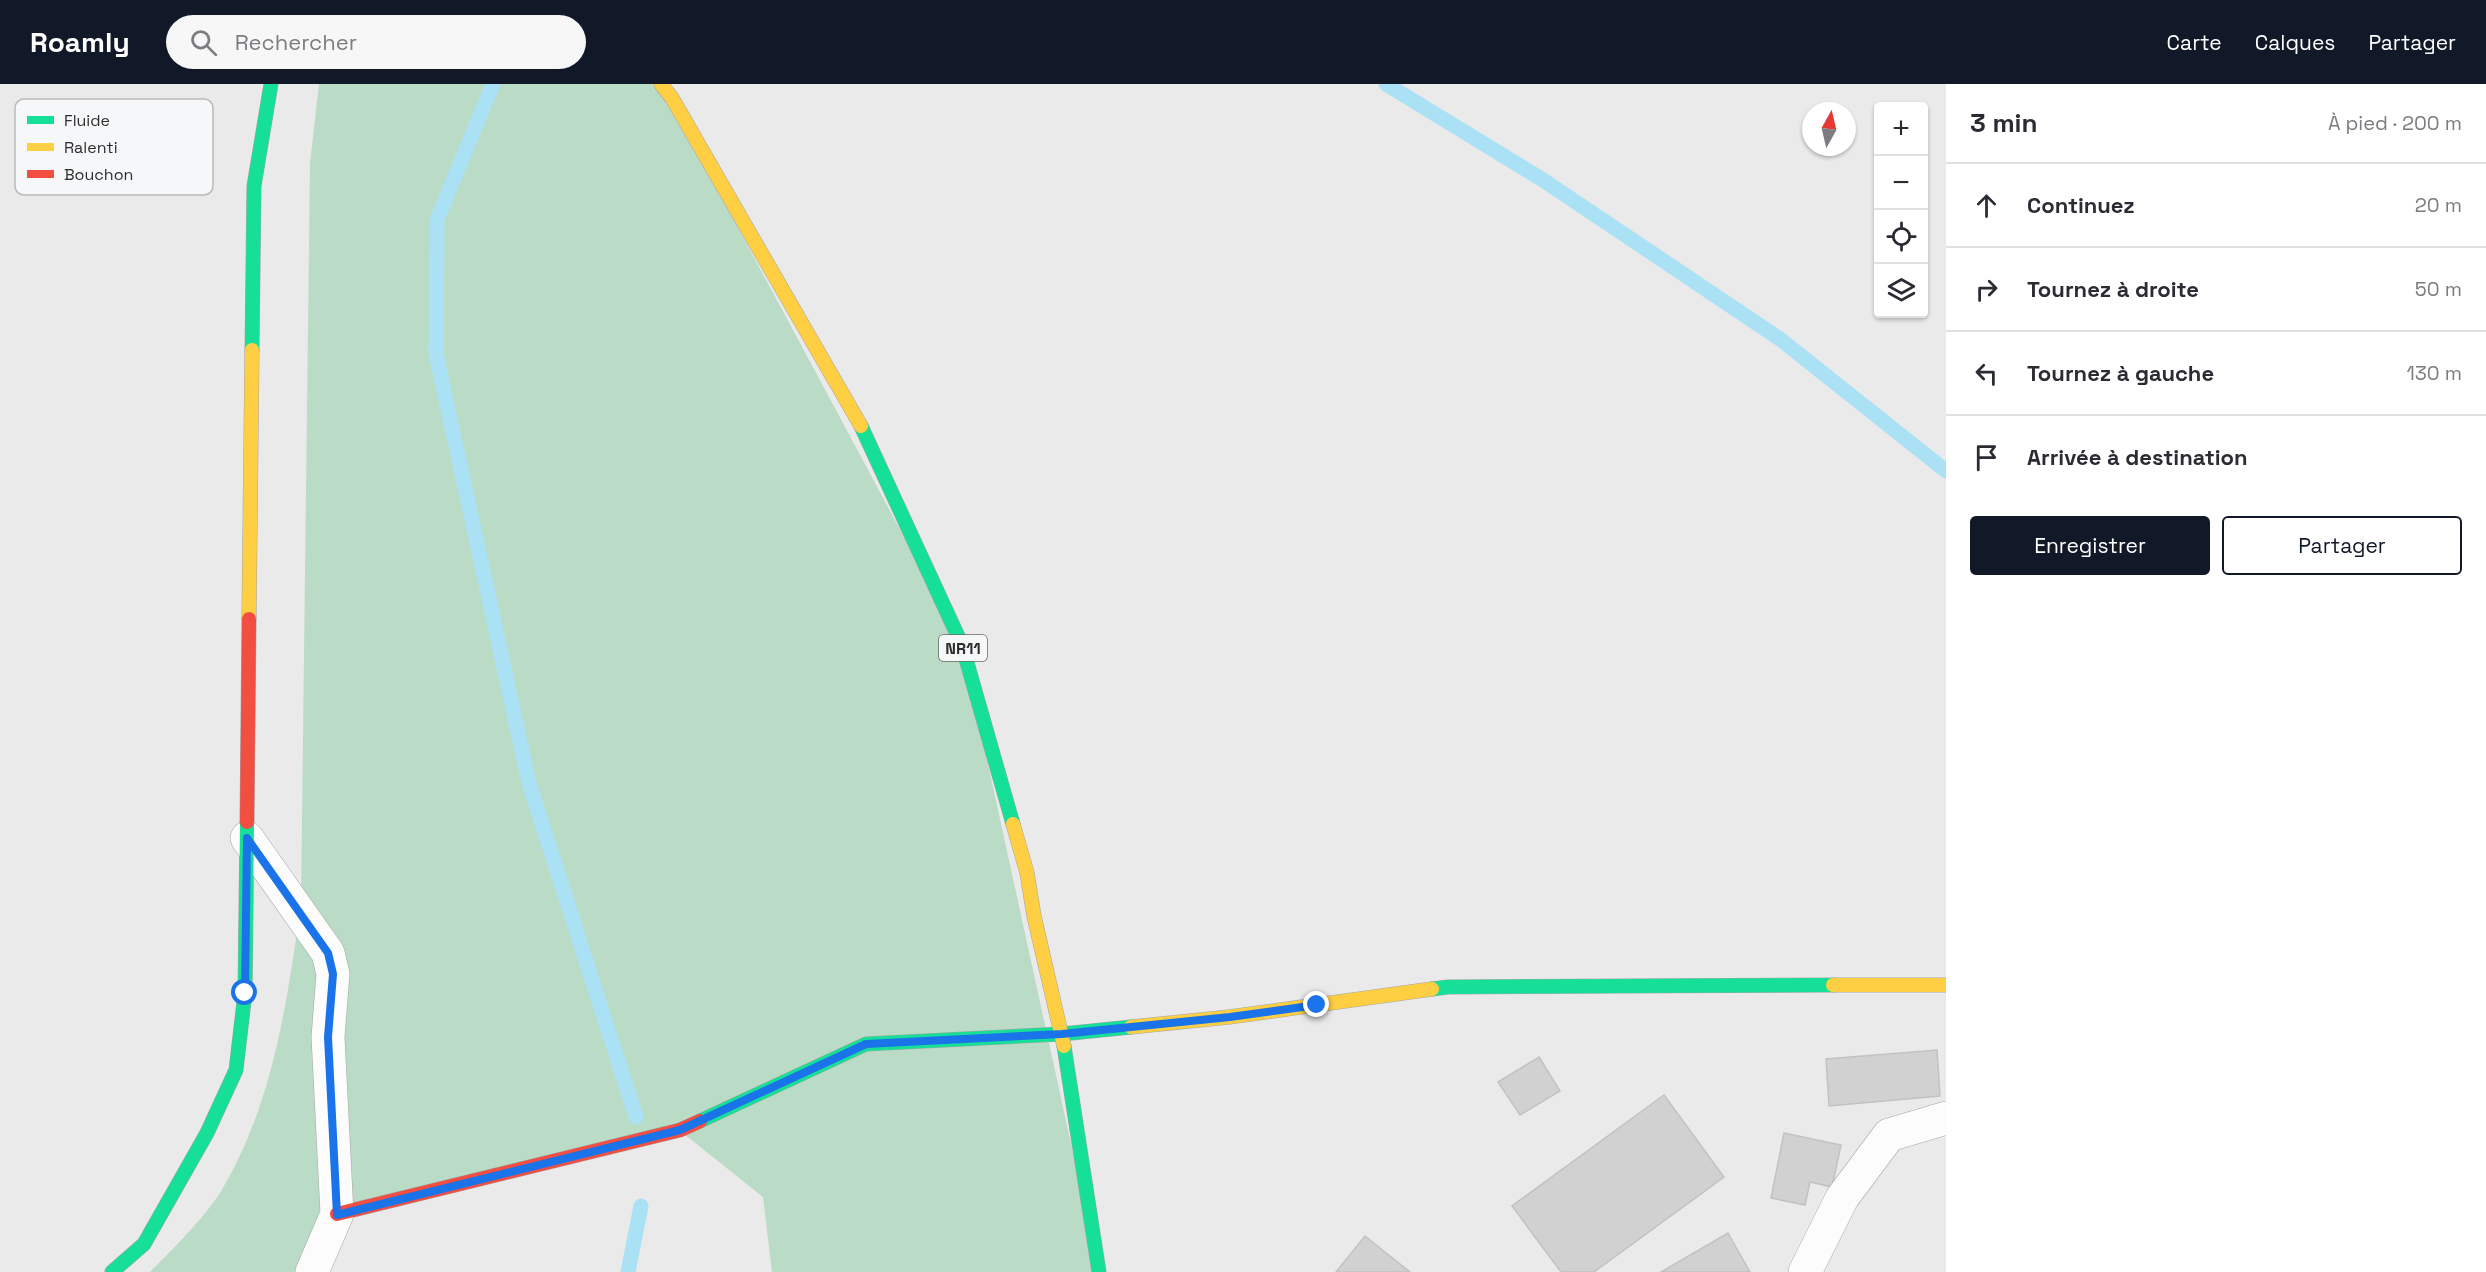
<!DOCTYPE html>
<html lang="fr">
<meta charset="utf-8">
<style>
:root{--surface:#fff;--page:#f7f7f7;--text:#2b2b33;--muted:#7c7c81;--line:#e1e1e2;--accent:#111827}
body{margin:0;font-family:"Space Grotesk",sans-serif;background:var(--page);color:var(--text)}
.controls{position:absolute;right:18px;top:18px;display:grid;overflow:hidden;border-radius:6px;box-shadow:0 2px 4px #0004}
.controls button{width:54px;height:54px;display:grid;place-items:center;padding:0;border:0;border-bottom:2px solid var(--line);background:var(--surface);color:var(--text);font:30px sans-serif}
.compass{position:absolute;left:1802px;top:18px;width:54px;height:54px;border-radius:50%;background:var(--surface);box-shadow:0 2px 4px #0004;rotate:8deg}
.stop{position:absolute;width:18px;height:18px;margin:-14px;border:4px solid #1a73e8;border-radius:50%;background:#fff}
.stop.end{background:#1a73e8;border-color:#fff;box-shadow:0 2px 6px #0008}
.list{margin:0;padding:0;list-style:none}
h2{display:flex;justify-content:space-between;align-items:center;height:78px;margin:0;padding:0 24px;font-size:26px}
h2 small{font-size:20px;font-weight:400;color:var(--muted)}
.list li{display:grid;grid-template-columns:39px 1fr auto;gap:18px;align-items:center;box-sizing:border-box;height:84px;padding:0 24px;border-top:2px solid var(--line)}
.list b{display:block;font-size:22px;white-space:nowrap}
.list em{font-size:20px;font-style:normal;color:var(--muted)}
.actions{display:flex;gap:12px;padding:18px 24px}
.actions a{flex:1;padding:14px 0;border:2px solid var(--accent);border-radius:6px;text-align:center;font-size:21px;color:var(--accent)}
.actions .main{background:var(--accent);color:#fff}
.icon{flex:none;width:33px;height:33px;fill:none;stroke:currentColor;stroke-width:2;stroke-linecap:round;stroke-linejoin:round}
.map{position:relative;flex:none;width:1946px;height:1188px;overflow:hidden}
header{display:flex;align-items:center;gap:36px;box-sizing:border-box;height:84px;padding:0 30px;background:var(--accent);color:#fff}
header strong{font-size:28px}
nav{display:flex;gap:33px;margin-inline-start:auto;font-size:21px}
.search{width:420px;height:54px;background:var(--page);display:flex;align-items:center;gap:15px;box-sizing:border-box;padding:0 21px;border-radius:33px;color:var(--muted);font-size:22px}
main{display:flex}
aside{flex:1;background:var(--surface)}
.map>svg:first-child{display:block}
.green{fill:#badbc5}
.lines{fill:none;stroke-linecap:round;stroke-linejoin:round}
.stream{stroke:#aae1f5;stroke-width:15}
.building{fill:#d1d1d2;stroke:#c2c2c2;stroke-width:1.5}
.street-casing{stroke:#a5a5a6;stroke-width:34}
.fast-casing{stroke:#a5a5a6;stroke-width:15}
.slow-casing{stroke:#a5a5a6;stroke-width:15}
.jam-casing{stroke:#a5a5a6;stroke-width:15}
.street{stroke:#fcfcfc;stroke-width:33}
.fast{stroke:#16e098;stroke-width:14}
.slow{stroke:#ffcf43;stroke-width:14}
.jam{stroke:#f24e42;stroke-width:14}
.route{stroke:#1a73e8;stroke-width:8}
.labels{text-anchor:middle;stroke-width:4.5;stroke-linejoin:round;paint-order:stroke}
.shield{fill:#f6f7f9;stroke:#696a6b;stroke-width:1.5}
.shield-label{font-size:16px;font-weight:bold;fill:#2d2d2e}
.key{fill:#f6f7f9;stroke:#bababc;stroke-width:1.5}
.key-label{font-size:16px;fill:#2d2d2e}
</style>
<header>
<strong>Roamly</strong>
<div class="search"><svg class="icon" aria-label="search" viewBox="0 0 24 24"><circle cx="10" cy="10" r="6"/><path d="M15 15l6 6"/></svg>Rechercher</div>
<nav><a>Carte</a><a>Calques</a><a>Partager</a></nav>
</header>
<main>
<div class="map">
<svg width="1946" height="1188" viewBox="0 0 1946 1188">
<rect width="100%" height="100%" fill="#eaeaeb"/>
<!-- green -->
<path class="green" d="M319 0H661L962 561 1099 1188H772L763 1113 679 1046 337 1130 312 1188H150C172 1166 203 1135 220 1109 273 1021 287 919 301 820L310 79Z"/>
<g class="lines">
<!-- stream -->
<g class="stream">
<polyline points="493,0 437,136 436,270 529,699 636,1033"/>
<polyline points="1386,0 1543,96 1780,255 1946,387"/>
<polyline points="628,1188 641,1122"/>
</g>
</g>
<!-- building -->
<g class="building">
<polygon points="1937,966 1940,1012 1829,1022 1826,975"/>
<polygon points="1539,973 1560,1007 1520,1031 1498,998"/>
<polygon points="1664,1011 1724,1093 1594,1188 1561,1188 1512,1122"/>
<polygon points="1784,1049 1841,1061 1832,1103 1810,1098 1805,1121 1771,1114"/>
<polygon points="1728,1149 1750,1188 1661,1188"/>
<polygon points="1365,1152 1410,1188 1336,1188"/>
</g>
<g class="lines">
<!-- street casing -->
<g class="street-casing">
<g id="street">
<polyline points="247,754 328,869 333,890 328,953 337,1130 312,1188"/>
<polyline points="1805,1188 1842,1114 1889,1051 1946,1034"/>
</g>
</g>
<!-- fast casing -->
<g class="fast-casing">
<g id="fast">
<polyline points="252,266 254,102 271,0"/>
<polyline points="861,342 962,561 1013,740"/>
<polyline points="1432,905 1448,903 1833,901"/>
<polyline points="1064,962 1099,1188"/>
<polyline points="700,1037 866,960 1062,950 1131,943"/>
<polyline points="112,1188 144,1160 207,1049 236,986 245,909 247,738"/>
</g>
</g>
<!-- slow casing -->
<g class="slow-casing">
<g id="slow">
<polyline points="661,0 672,14 861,342"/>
<polyline points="249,535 252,266"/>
<polyline points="1013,740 1027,789 1034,832 1064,962"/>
<polyline points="1833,901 1946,901"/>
<polyline points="1131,943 1229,933 1432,905"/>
</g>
</g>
<!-- jam casing -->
<g class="jam-casing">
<g id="jam">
<polyline points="247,738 249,535"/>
<polyline points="337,1130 680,1046 700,1037"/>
</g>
</g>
<!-- street -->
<use href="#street" class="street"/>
<!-- fast -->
<use href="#fast" class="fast"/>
<!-- slow -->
<use href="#slow" class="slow"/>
<!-- jam -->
<use href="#jam" class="jam"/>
</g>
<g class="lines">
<!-- route -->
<polyline class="route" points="245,909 247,754 328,869 333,890 328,953 337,1131 680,1046 866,960 1062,950 1230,933 1317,921"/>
</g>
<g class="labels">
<!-- shield labels -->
<rect class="shield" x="939" y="551" width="48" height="26" rx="4.5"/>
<g class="shield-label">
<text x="963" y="570">NR11</text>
</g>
</g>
<!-- legend -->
<rect x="15" y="15" width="198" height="96" rx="9" class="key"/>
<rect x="27" y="32" width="27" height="8" fill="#16e098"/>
<rect x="27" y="59" width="27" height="8" fill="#ffcf43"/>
<rect x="27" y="86" width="27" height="8" fill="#f24e42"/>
<g class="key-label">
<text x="64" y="42">Fluide</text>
<text x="64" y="69">Ralenti</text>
<text x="64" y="96">Bouchon</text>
</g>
</svg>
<div class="controls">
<button>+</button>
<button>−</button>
<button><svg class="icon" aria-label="locate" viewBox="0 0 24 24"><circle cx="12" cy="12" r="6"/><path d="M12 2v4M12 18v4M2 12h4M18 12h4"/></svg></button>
<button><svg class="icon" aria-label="layers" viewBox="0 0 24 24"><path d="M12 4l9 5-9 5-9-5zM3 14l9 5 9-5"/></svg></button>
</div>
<svg class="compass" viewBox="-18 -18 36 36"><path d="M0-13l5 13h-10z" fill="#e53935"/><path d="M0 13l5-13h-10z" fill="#7c7c81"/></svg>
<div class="stop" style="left:245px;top:909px"></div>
<div class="stop end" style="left:1317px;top:921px"></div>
</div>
<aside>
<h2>3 min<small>À pied · 200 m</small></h2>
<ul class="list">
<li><svg class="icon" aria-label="ahead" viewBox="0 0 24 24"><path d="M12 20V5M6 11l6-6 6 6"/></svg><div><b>Continuez</b></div><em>20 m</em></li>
<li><svg class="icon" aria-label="right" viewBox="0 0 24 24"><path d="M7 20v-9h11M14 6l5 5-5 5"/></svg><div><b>Tournez à droite</b></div><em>50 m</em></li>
<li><svg class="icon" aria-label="left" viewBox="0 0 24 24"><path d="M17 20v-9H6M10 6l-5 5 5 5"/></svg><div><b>Tournez à gauche</b></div><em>130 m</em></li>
<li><svg class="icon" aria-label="arrive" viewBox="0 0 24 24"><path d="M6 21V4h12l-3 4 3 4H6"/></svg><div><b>Arrivée à destination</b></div></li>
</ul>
<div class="actions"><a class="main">Enregistrer</a><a>Partager</a></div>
</aside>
</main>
